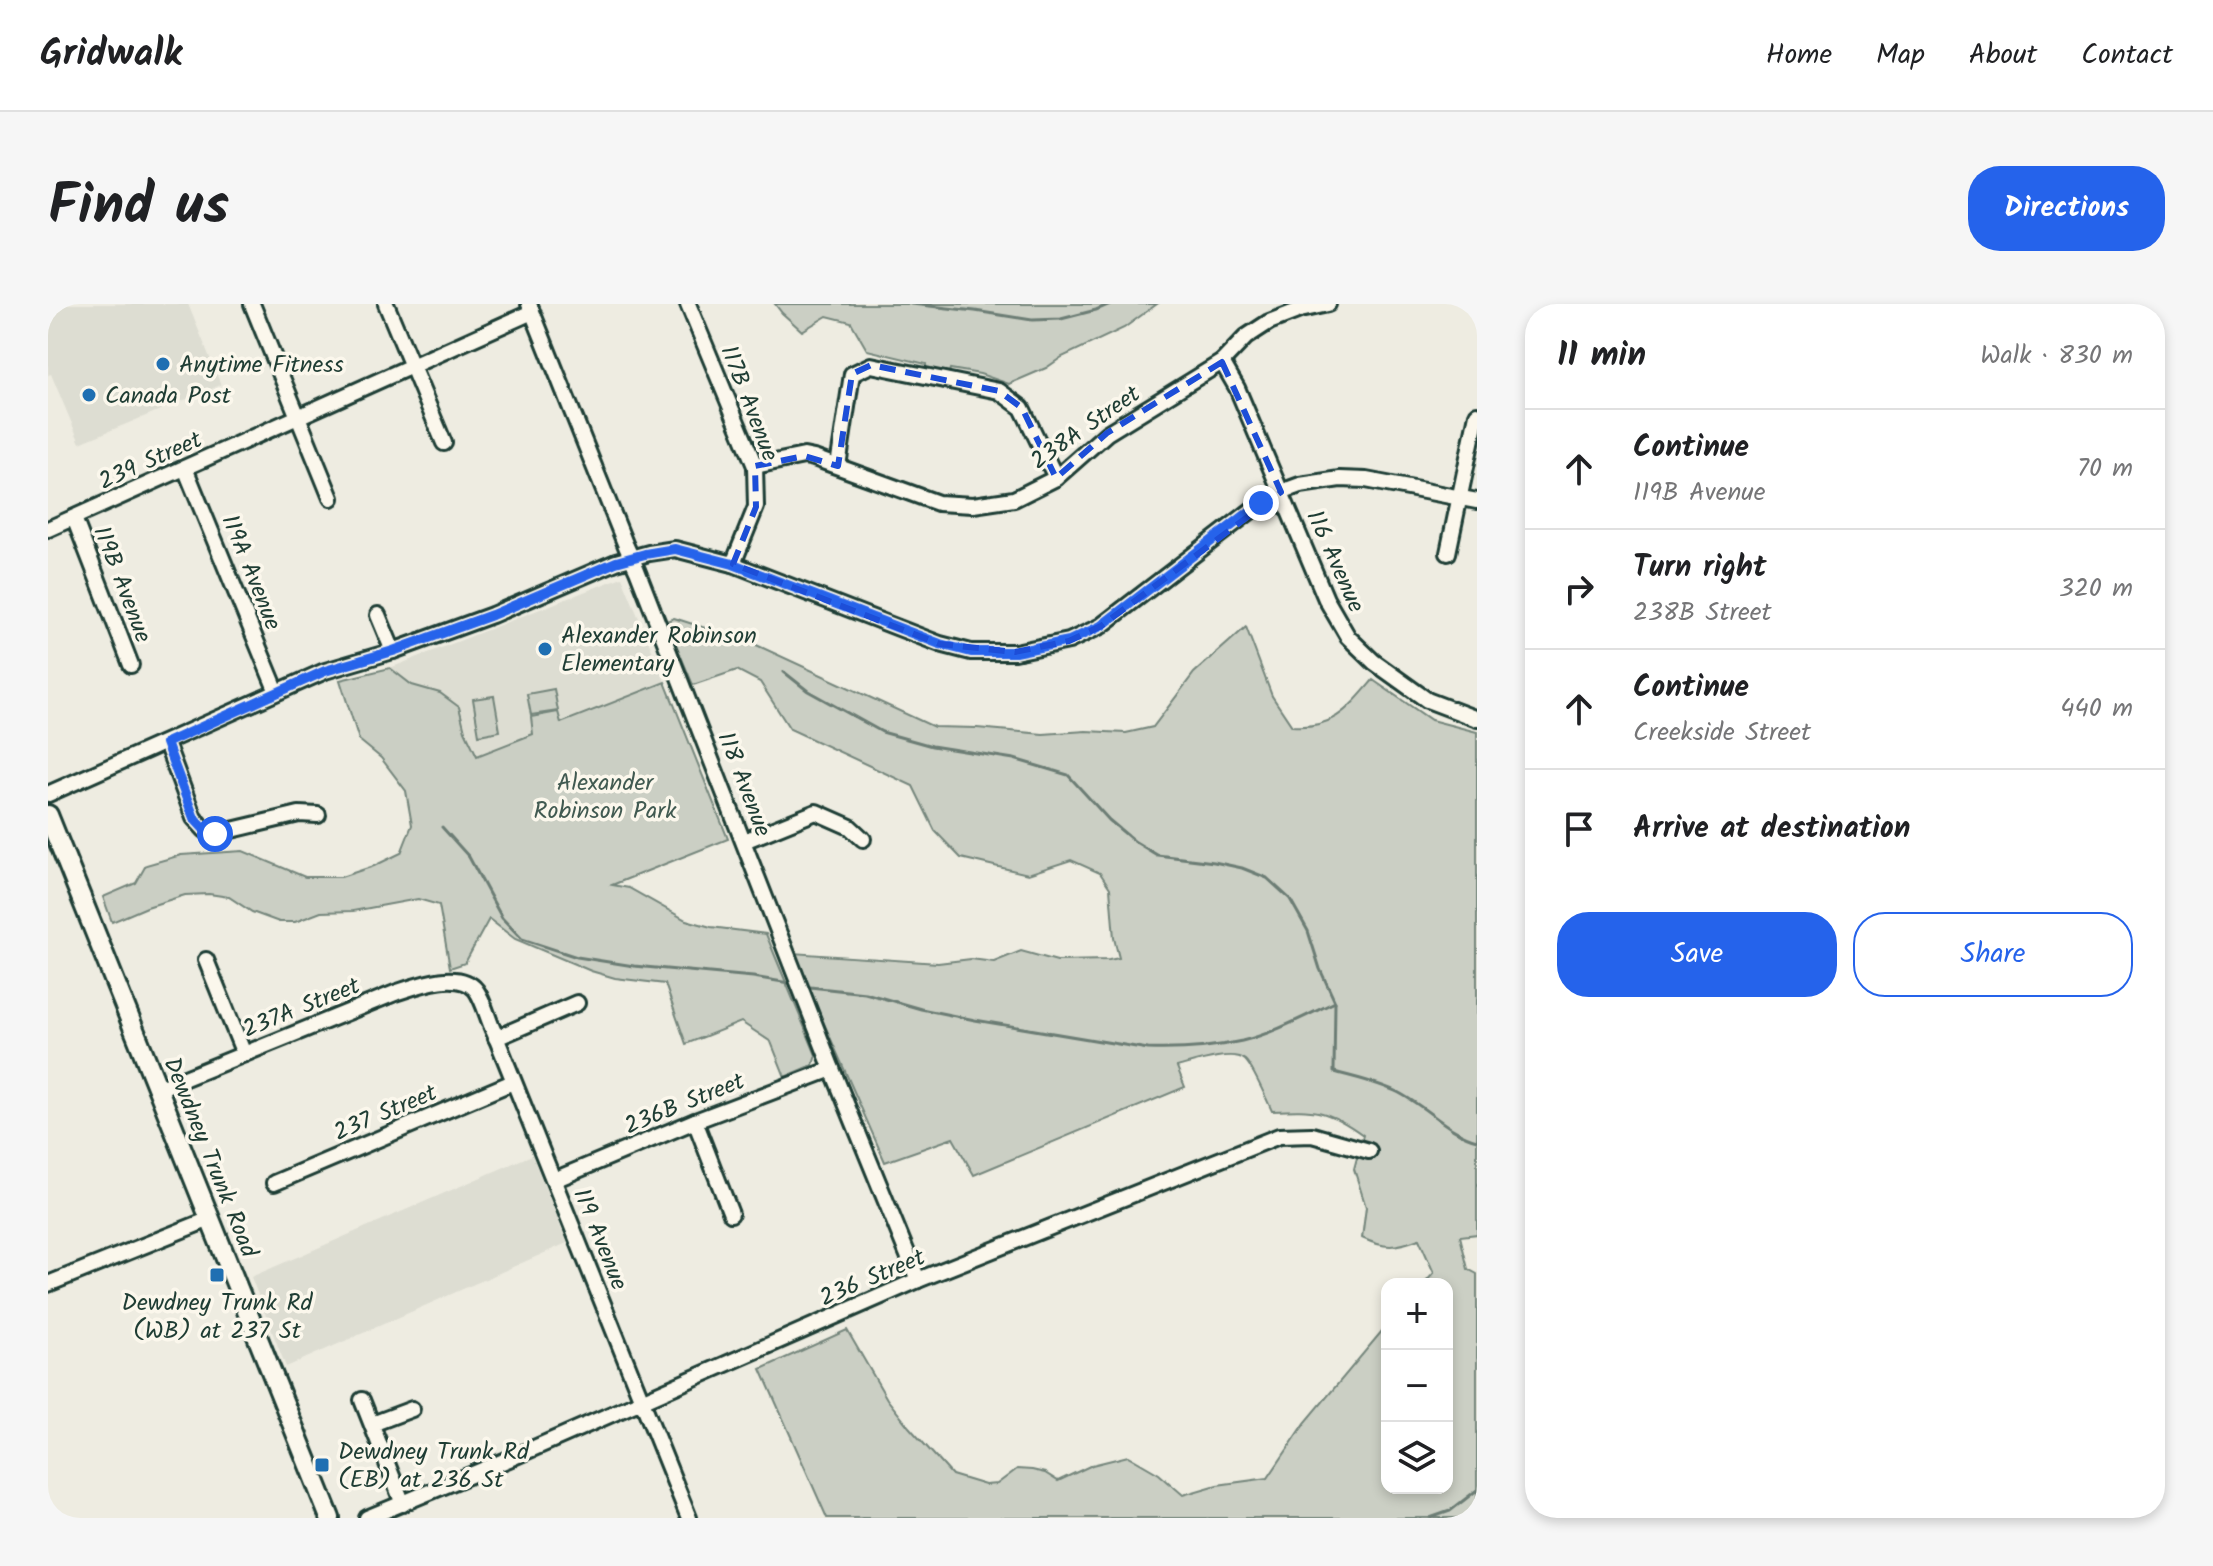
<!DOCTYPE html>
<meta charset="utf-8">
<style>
:root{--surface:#fff;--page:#f6f6f6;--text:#202124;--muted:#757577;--line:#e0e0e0;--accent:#2563eb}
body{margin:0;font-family:Kalam,sans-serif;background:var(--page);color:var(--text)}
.controls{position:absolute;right:24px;bottom:24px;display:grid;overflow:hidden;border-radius:16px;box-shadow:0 4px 12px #0003}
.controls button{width:72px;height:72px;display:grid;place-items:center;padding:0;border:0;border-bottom:2px solid var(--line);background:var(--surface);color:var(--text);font:40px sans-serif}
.stop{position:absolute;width:24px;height:24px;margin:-18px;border:6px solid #2563eb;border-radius:50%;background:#fff}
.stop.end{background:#2563eb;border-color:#fff;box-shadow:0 2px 8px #0008}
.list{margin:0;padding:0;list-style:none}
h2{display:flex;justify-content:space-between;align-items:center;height:104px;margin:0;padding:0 32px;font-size:34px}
h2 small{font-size:26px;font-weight:400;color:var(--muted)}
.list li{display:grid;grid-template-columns:52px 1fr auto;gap:24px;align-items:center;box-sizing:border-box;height:120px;padding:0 32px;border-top:2px solid var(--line)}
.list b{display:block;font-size:30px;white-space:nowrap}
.list p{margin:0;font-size:26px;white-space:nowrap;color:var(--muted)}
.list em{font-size:26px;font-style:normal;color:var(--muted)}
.actions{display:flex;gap:16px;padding:24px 32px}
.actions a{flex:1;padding:18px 0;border:2px solid var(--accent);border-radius:32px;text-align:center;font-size:28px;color:var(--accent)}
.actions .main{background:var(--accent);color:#fff}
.icon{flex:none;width:44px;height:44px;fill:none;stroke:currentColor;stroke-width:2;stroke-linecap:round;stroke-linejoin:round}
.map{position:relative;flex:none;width:1429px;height:1214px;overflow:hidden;border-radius:32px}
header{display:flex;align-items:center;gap:48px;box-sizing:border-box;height:112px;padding:0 40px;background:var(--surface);border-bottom:2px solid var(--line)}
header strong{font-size:38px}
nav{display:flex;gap:44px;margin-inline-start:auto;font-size:28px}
.intro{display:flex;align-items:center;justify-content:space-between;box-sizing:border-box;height:192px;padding:0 48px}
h1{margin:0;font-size:56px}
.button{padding:20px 36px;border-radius:32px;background:var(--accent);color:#fff;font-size:28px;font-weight:700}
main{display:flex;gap:48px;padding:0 48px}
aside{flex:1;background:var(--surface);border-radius:32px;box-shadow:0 4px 12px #0003}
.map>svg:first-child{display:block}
.built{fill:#ddddd2}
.green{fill:#cbcfc4;stroke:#75867c;stroke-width:2}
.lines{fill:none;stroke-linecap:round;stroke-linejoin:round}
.stream{stroke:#6c7d74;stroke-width:3}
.minor-casing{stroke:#1f3d34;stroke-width:20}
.major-casing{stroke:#1f3d34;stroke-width:24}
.minor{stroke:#fbf7ec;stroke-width:14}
.major{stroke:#fbf7ec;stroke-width:18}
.route{stroke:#2563eb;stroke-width:10}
.marked{fill:none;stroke:#1d4ed8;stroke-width:6;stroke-dasharray:16 10;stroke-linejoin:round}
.poi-dot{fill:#1f6fb2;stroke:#fbf7ec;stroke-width:3}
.labels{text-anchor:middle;stroke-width:7;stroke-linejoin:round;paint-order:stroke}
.poi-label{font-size:24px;fill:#1f3d34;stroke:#fbf7ec;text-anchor:start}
.street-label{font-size:24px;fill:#1f3d34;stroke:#fbf7ec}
.park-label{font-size:24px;fill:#415a51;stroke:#fbf7ec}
</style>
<header>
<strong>Gridwalk</strong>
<nav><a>Home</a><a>Map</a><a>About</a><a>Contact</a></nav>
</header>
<div class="intro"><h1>Find us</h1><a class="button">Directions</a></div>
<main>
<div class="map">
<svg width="1429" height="1214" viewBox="0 0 1429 1214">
<rect width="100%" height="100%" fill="#eeece1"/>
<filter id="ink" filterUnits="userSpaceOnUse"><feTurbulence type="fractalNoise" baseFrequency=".0125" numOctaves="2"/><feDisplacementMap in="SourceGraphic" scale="16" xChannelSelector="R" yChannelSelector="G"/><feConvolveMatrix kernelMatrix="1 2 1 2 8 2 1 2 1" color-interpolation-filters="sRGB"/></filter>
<g filter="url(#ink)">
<!-- built -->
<g class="built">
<polygon points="0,0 140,0 173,81 32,139 3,70 0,71"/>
<polygon points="574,273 617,378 429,453 417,427 411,403 392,389 364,381 342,364"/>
<polygon points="484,851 519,939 238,1063 203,973"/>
</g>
<!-- green -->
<g class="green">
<polygon points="727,0 1109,0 1076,24 1014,53 998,64 961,80 932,70 902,65 901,69 878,64 878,60 819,46 803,18 779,12 754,27 734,9"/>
<path d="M626 314 704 339 886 423 929 424 995 430 1038 427 1078 429 1105 423 1146 369 1198 323 1224 392 1244 422C1285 425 1300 405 1325 376L1383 416 1429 428V930L1412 932 1420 965 1429 970V1214H779L713 1065 799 1026 839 1095 861 1123 904 1171 937 1181 949 1180 969 1165 984 1166 997 1169 1010 1177 1044 1161 1080 1152 1111 1170 1135 1191 1169 1181 1220 1174 1257 1119 1339 1021V1184H1399V980H1376L1386 969 1371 935C1347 944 1337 945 1314 934L1318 903 1306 865 1315 831C1279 805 1267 805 1224 807 1219 796 1204 762 1197 756 1184 745 1144 759 1129 763L1137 783 926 871 905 834 837 858 745 649 890 659 923 655 946 658 973 647 1009 657 1061 656 1071 654 1066 634 1062 584 1052 569 1023 556 980 570 913 554 887 527 865 482 742 425 712 378 689 366 645 381 618 317Z"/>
<polygon points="342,364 364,381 392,389 411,403 417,427 429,452 485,430 483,413 510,408 513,419 617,378 680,535 564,581 581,584 638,616 663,623 718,630 768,751 765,761 737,773 723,738 693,718 638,740 617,680 567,674 543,667 467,635 441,615 417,659 402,664 391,601 370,595 305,607 273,608 247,618 231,618 204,608 181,593 161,590 137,591 99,603 64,618 55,593 88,579 98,561 133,551 195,547 257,573 293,573 326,562 353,549 364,521 358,487 333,454 311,436 292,376"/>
<polygon points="506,385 510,407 483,411 479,390"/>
<polygon points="446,392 452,427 431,431 425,395"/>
</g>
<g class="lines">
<!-- stream -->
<g class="stream">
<polyline points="863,0 927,7 984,16 1013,15 1048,6 1062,0"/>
<path d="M736 368 760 387 834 428 884 442 966 455 1020 471 1061 516 1086 537 1109 551 1166 558 1194 564 1219 574 1242 595 1260 627 1272 665 1287 698 1286 768C1306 773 1328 778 1347 787 1376 800 1400 829 1429 836"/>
<polyline points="394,523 421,553 454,614 474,635 529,653 586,662 705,673 741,679"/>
<path d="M762 683 817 689 873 705 927 716 1100 745C1131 746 1163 744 1194 737 1226 729 1257 712 1287 698"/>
<polyline points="1382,1214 1402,1207 1429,1186"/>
</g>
<!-- minor casing -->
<g class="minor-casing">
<g id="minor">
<polyline points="204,0 283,194"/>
<polyline points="338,0 396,139"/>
<polyline points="481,0 578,242 589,266 784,765 870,976"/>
<polyline points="640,0 707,162 708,203 685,260"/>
<polyline points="1174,58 1189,84 1278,295 1300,333 1326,358 1379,396 1429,415"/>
<polyline points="707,162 756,152 766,154 890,199 925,201 966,195 1008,174 1059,129 1174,58 1198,33 1221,18 1252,6 1280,0"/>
<polyline points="790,162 804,70 823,61 951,87 974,104 1008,174"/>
<polyline points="137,164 229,388"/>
<polyline points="26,214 83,361"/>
<polyline points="0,225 484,8"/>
<polyline points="1400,249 1429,110"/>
<polyline points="330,311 345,347"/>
<polyline points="118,439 146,514 157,526 167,530 251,510 270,511"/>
<polyline points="0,490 277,367 345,347 444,311 568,258 601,249 627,245 685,260 892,340 923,348 967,348 1021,337 1053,322 1213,199 1233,188 1252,181 1292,175 1318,176 1429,197"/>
<polyline points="696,537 768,508 802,523 815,535"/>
<polyline points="158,656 196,750"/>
<polyline points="448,734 529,699"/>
<path d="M110 785 347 689C368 682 411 665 428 686 436 697 440 716 446 728L641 1214"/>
<polyline points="647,817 683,910"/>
<polyline points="506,876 647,817 784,765"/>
<polyline points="226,879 465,778"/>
<polyline points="0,980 162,915"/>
<polyline points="314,1096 355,1200"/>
<polyline points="324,1120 364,1105"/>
<polyline points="319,1214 461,1155 870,976 1231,832 1264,831 1321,847"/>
</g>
</g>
<!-- major casing -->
<g class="major-casing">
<polyline id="major" points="0,511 282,1214"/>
</g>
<!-- minor -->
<use href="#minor" class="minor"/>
<!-- major -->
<use href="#major" class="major"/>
</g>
</g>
<g class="lines" filter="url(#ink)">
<!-- route -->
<polyline class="route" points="167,530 157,526 146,514 118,439 277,367 345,347 444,311 568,258 597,250 627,245 685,260 892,340 923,348 967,348 1021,337 1053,322 1213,199"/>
</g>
<!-- marked area -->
<path class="marked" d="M1174 58 1233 188 1053 322 1021 337 967 348 892 340 685 260 708 203 707 162 756 152 790 162 804 70 823 61 951 87 974 104 1008 174 1059 129Z"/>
<!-- markers -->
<g class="poi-dot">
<circle cx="115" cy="60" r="8"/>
<circle cx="41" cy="91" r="8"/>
<circle cx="497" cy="345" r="8"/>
<rect x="161" y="963" width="16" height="16" rx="4"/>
<rect x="266" y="1153" width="16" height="16" rx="4"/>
</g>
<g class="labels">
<!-- poi labels -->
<g class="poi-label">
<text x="131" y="68">Anytime Fitness</text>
<text x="57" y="99">Canada Post</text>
<text x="513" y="339">Alexander Robinson<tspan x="513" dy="28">Elementary</tspan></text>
<text x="169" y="1006" text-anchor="middle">Dewdney Trunk Rd<tspan x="169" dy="28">(WB) at 237 St</tspan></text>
<text x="290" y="1155">Dewdney Trunk Rd<tspan x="290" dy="28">(EB) at 236 St</tspan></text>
</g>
<!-- street labels -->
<g class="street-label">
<text transform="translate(702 99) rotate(69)" y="8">117B Avenue</text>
<text transform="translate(1037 123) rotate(-35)" y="8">238A Street</text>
<text transform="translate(102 156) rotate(-24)" y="8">239 Street</text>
<text transform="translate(1288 257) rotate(66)" y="8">116 Avenue</text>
<text transform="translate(204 268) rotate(68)" y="8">119A Avenue</text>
<text transform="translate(75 280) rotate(69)" y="8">119B Avenue</text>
<text transform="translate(697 480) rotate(69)" y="8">118 Avenue</text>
<text transform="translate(253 703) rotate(-22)" y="8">237A Street</text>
<text transform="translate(636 799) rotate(-22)" y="8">236B Street</text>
<text transform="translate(337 808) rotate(-23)" y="8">237 Street</text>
<text transform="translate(163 853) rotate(68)" y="8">Dewdney Trunk Road</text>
<text transform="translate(553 935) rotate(68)" y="8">119 Avenue</text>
<text transform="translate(824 973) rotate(-23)" y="8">236 Street</text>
</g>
<!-- park labels -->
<g class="park-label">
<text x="557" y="486">Alexander<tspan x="557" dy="28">Robinson Park</tspan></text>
</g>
</g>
</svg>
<div class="controls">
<button>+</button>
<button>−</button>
<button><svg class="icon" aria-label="layers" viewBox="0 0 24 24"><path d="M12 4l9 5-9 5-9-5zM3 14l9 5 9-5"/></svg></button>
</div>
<div class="stop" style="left:167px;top:530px"></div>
<div class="stop end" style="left:1213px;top:199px"></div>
</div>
<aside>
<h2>11 min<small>Walk · 830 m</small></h2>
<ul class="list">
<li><svg class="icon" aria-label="ahead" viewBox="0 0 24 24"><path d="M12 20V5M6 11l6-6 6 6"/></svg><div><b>Continue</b><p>119B Avenue</p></div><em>70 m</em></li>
<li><svg class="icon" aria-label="right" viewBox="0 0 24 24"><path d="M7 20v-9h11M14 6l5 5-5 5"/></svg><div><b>Turn right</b><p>238B Street</p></div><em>320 m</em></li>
<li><svg class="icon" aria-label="ahead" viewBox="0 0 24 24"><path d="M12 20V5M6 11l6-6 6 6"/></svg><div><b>Continue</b><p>Creekside Street</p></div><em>440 m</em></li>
<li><svg class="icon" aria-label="arrive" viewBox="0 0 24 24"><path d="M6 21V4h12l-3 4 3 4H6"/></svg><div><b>Arrive at destination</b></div></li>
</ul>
<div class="actions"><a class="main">Save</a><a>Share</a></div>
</aside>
</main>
